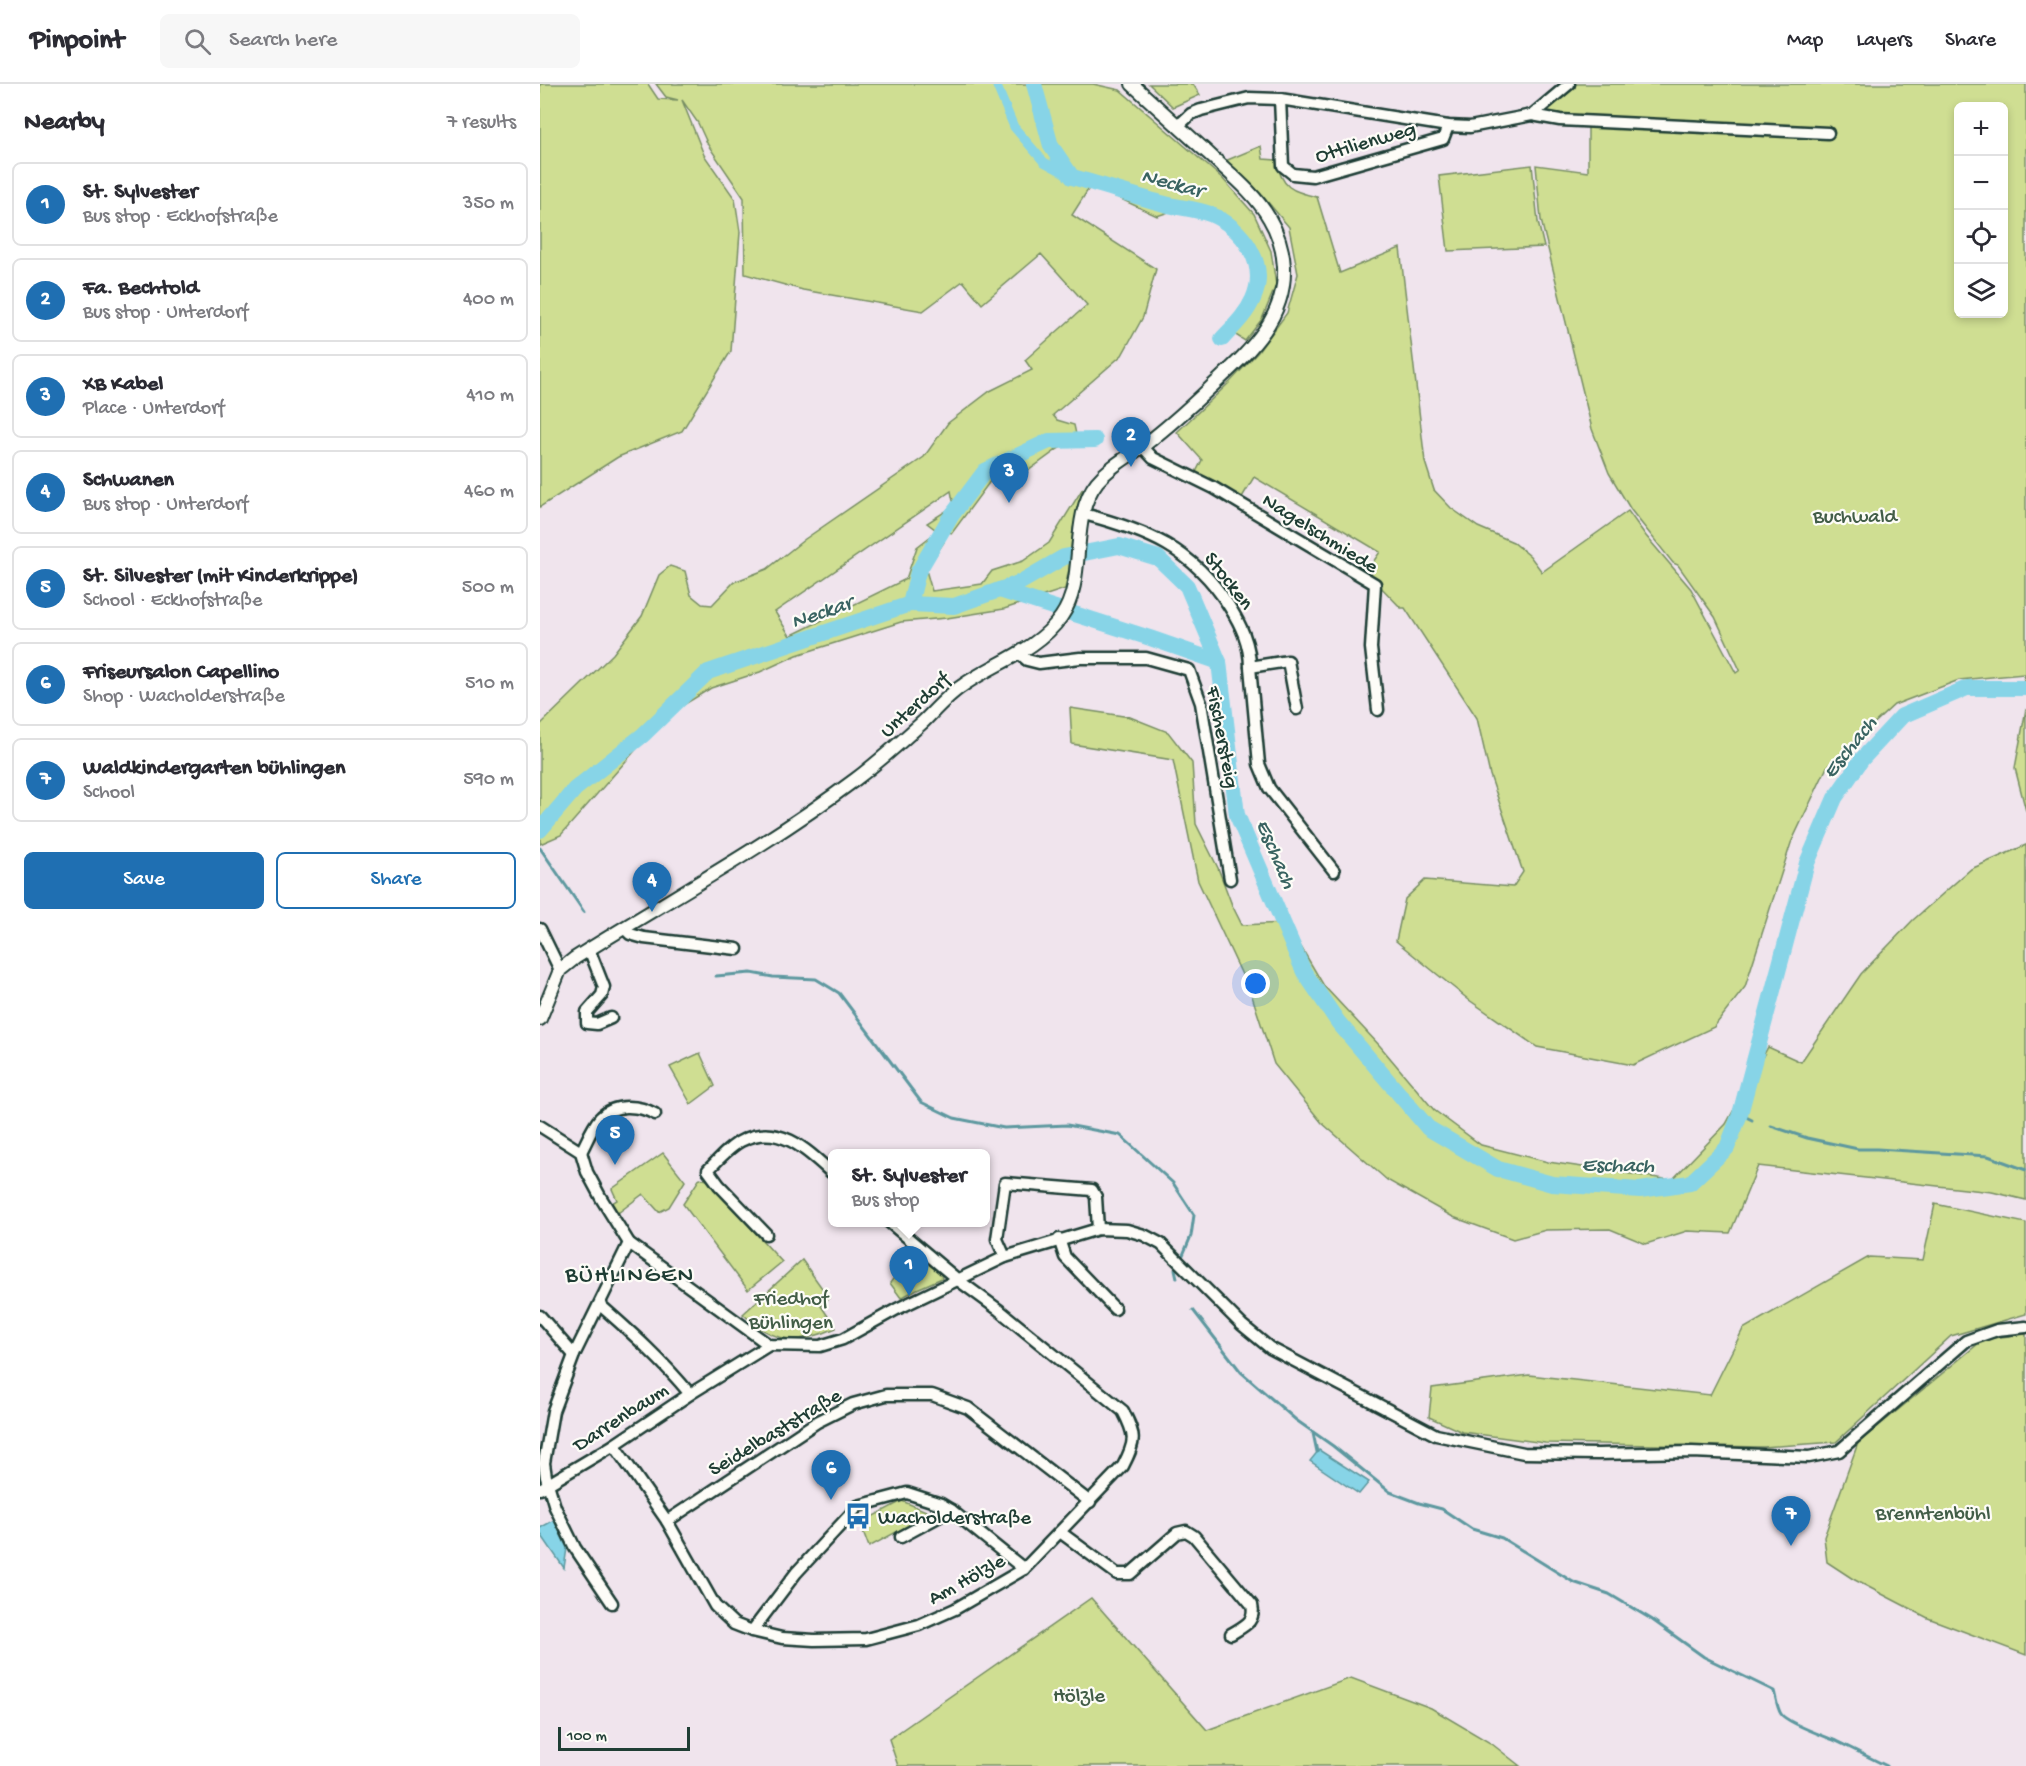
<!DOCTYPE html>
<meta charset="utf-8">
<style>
:root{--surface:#fff;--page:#f7f7f7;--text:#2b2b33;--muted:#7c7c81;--line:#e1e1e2;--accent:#1f6fb2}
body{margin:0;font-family:"Gochi Hand",sans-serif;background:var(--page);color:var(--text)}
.controls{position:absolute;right:18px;top:18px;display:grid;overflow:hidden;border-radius:9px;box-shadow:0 3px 9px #0003}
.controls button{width:54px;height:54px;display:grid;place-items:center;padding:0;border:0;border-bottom:2px solid var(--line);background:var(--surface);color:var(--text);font:30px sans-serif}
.scale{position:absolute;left:18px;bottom:15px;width:132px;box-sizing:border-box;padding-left:6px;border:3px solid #1f3d34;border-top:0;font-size:16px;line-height:21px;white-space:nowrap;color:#1f3d34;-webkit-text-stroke:4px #fdfcf7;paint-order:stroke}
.you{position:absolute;left:716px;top:900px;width:21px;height:21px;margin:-15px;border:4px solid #fff;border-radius:50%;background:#1a73e8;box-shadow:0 0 0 9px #1a73e833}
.badge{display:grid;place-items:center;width:39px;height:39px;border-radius:50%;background:var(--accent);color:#fff;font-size:20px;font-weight:700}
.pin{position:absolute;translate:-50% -50px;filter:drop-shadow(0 2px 3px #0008)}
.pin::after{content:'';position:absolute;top:32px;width:21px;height:18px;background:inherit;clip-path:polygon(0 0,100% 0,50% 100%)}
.popup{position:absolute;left:288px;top:1065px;width:162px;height:78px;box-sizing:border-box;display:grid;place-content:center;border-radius:9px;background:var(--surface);filter:drop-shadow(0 2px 4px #0005);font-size:20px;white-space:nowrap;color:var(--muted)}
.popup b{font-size:22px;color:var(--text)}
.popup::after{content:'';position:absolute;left:50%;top:100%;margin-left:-12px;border:12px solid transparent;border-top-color:var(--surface)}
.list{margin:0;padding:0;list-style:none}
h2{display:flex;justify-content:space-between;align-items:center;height:78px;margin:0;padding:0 24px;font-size:26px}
h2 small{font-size:20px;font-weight:400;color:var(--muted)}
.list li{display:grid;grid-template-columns:39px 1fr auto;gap:18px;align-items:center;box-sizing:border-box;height:84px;margin:0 12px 12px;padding:0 12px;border:2px solid var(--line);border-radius:9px}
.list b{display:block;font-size:22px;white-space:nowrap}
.list p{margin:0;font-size:20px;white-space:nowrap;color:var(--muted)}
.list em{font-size:20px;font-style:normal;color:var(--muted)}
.actions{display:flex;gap:12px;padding:18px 24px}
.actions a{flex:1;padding:14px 0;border:2px solid var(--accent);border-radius:9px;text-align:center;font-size:21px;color:var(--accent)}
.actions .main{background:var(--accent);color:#fff}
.icon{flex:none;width:33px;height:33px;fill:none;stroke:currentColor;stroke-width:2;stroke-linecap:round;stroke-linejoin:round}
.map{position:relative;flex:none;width:1486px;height:1682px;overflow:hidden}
header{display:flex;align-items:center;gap:36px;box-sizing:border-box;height:84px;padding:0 30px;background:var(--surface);border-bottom:2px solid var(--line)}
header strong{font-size:28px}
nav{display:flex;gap:33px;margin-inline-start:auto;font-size:21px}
.search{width:420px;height:54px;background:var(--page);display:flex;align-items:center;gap:15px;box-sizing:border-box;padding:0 21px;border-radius:9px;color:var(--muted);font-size:22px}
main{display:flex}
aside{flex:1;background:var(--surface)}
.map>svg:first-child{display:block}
.green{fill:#cfde92;stroke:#778e63;stroke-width:1.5;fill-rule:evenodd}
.water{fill:#87d4e7;stroke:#5d989f;stroke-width:1.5}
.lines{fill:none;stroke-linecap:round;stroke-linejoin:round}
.stream{stroke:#5d989f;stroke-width:3}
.canal{stroke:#87d4e7;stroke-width:9}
.river{stroke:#87d4e7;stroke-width:16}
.minor-casing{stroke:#1f3d34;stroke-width:15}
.tertiary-casing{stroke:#1f3d34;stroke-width:16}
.minor{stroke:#fdfcf7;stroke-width:10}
.tertiary{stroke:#fdfcf7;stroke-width:12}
.labels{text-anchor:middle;stroke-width:4.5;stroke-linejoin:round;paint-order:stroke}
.street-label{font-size:21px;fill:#1f3d34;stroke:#fdfcf7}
.park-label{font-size:21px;fill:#425d47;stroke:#fdfcf7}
.poi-label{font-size:21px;fill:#1f3d34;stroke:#fdfcf7;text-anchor:start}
.water-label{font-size:22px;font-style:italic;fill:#396361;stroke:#fdfcf7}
.quarter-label{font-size:24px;letter-spacing:1.5px;fill:#1f3d34;stroke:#fdfcf7}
</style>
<header>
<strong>Pinpoint</strong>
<div class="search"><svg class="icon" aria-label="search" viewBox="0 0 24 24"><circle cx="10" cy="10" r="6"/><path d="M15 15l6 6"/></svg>Search here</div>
<nav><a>Map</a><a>Layers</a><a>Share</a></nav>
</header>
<main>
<aside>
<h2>Nearby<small>7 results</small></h2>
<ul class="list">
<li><span class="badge">1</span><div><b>St. Sylvester</b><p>Bus stop · Eckhofstraße</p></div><em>350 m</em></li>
<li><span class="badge">2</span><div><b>Fa. Bechtold</b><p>Bus stop · Unterdorf</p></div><em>400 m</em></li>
<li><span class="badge">3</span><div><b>XB Kabel</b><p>Place · Unterdorf</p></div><em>410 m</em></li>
<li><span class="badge">4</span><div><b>Schwanen</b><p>Bus stop · Unterdorf</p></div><em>460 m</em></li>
<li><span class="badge">5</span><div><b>St. Silvester (mit Kinderkrippe)</b><p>School · Eckhofstraße</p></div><em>500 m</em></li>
<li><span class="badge">6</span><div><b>Friseursalon Capellino</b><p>Shop · Wacholderstraße</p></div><em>510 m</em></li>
<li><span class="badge">7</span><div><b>Waldkindergarten bühlingen</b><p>School</p></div><em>590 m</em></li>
</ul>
<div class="actions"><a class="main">Save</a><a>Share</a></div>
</aside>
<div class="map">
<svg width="1486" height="1682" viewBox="0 0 1486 1682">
<rect width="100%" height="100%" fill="#f0e4ed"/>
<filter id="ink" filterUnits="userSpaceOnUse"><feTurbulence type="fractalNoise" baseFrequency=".0167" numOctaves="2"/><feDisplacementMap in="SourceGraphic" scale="12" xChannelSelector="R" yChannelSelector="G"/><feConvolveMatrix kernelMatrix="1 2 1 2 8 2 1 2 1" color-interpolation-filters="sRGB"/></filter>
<g filter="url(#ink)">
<!-- green -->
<g class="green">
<polygon points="0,0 108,0 118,15 138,16 126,13 116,0 553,0 580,6 682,94 714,130 731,167 736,201 722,235 705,257 688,246 703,227 716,203 713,177 697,151 679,138 638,125 617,132 551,101 532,131 616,185 603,233 582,271 513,331 517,336 534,341 537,355 518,365 481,392 451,396 412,449 395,445 387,439 414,422 411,407 235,528 250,552 366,495 377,463 391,452 404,458 386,486 392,507 442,500 452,487 483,477 509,459 543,404 533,445 529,485 525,505 464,525 407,534 361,538 257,571 220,588 171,604 140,623 100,661 21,751 0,760 0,641 73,570 102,532 119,491 130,482 145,487 151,511 162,520 172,521 194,498 227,485 265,455 384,373 408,339 450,307 492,286 485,276 547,221 501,170 442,220 423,197 383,227 263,206 205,190 204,114 168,61 158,39 142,16 164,71 195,115 200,148 191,267 142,347 78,373 0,423"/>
<polygon points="609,0 653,0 660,11 633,23"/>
<path d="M1033 0H1486V611L1484 590 1419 596 1354 621 1287 683 1251 759 1205 903 1174 943 1093 981 997 963 929 916 856 857 865 815 885 796 973 803 983 788 950 691 937 634 865 524H861L837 499 824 491 840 468 714 393 701 415 656 388 662 376 637 348 690 298 718 268 747 229 758 190 749 143 720 109 685 77 721 62 723 75 736 76C742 104 751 107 777 113L800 189 860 164 885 378 894 406 911 424 938 443 973 458 990 472 1002 488 1088 427 1106 452 1151 505 1196 589 1200 586 1175 533 1138 481 1133 479 1091 426 1069 389 1052 345 1001 136 996 81 1048 88V41L1037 34 1010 30 1007 25 1012 18ZM1418 22H1464V230H1418Z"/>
<polygon points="992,81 998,138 1004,163 908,167 899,92"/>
<polygon points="530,624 590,633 628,648 652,679 656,740 678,784 692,821 702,841 747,839 784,902 840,962 894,1026 941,1061 1008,1078 1132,1096 1186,1040 1228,963 1261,978 1321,890 1373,836 1431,785 1486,761 1486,1116 1452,1108 1218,1082 1190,1149 1147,1147 1106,1160 1070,1145 1006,1146 973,1155 913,1133 847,1096 782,1039 734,980 712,912 658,797 633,676 532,660"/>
<polygon points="1486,625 1486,727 1475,684"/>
<polygon points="160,969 175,1002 151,1020 130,983"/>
<polygon points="123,1069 145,1097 129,1123 119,1128 103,1110 78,1129 72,1119 77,1116 72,1105"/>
<polygon points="160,1094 167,1096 242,1178 208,1206 143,1120"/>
<polygon points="1395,1120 1486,1139 1486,1230 1411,1252 1296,1358 1223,1363 1005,1359 922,1348 889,1333 892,1304 989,1291 1170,1311 1203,1245 1329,1173 1383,1176"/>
<polygon points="370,1163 399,1186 402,1194 377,1205 361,1214 350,1199 365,1179"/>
<path d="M262 1176 289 1214 281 1222 296 1244C258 1261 234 1260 203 1230Z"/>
<polygon points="1486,1250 1486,1571 1388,1534 1313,1495 1287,1478 1284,1453 1318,1359 1444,1255"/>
<polygon points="362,1417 391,1429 329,1463 320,1439"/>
<polygon points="551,1514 667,1646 811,1594 891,1624 952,1660 980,1682 358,1682 349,1655"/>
</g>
<!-- water -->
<g class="water">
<polygon points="779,1366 829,1398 819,1410 770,1377"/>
<polygon points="14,1436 27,1464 24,1484 0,1449 0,1444"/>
</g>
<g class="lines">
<!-- stream -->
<g class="stream">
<polyline points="0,764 44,828"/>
<polyline points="176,892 211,889 233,893 276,895 299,909 381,1018 414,1034 464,1044 527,1041 580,1051 633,1099 654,1131 651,1152 643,1171"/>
<polyline points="1200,1030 1212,1036"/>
<polyline points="1231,1042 1267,1054 1318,1065 1337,1065 1448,1072 1486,1086"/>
<polyline points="635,1185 637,1194"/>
<path d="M653 1226 701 1288 756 1336 793 1362 850 1408 879 1419 902 1425 932 1445 962 1454 1033 1498 1069 1510 1111 1535 1164 1573 1234 1607C1236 1614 1237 1624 1241 1630 1247 1639 1284 1652 1296 1657 1313 1665 1330 1674 1347 1682"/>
<polyline points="773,1349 777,1368"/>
</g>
<!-- canal -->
<polyline class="canal" points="456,0 474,43 504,78 532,93"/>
<!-- river -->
<g class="river">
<path d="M494 0 511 62 532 93C562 101 591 111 621 119 637 124 654 124 670 130 703 144 729 180 713 215 706 231 693 243 682 255"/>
<polyline points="459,506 610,554 679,578"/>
<polyline points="370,520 414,522 479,499 524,473 579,462 618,474 647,502 679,578 697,731 764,888 798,938 888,1044 958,1085 1012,1100 1100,1106 1150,1099 1187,1064 1200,1030 1267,779 1295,714 1322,675 1362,632 1427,604 1486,604"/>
<polyline points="0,746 35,705 103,651 168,588 370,520 378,488 409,435 445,387 509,357 555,356"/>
</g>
<!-- minor casing -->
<g class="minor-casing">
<g id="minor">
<polyline points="740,15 743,82 753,90 773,92 903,55 908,42"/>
<polyline points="992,31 1029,0"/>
<polyline points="638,42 651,30 661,26 709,14 740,15 908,42 930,43 992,31 1020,36 1288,49"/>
<polyline points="602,362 613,374 674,404 835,500 831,564 838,626"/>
<path d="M544 430C608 447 652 464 689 522 701 541 710 560 710 583L748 577 757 625"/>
<polyline points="479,569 487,576 499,579 540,574 606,574 649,586 661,619 690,795"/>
<polyline points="710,583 719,680 729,704 794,787"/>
<polyline points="84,844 90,850 104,854 197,865"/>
<polyline points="0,845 20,886"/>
<polyline points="49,865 64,903 62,911 47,928 47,939 57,940 71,934"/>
<polyline points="0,1042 41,1068 47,1088 61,1114 89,1159 229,1261 280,1262 303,1255 357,1225 465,1173 558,1145 587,1146 604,1151 621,1160 702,1241 730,1264 896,1351 984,1369 1058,1370 1152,1368 1269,1373 1299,1367 1426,1257 1457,1246 1486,1243"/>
<path d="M41 1068C47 1057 52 1043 60 1034 74 1019 99 1021 115 1030"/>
<path d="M226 1150 179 1101 168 1086C178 1076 190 1062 203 1056 239 1038 268 1067 292 1089"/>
<polyline points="519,1155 525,1173 575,1225"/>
<polyline points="465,1173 457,1155 465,1099 552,1106 556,1113 558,1145"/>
<path d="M60 1221C92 1249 123 1277 150 1310"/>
<polyline points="0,1232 34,1271"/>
<path d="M74 1361 127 1437 175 1522 194 1540 212 1547 242 1554 274 1556 326 1555 379 1541 415 1525 484 1485 583 1382C596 1357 596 1352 583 1327L459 1226 418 1196 349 1138"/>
<polyline points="0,1405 74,1361 150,1310 229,1261"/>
<polyline points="127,1437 277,1338 313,1320 346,1311 392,1311 428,1324 550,1418"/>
<path d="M520 1448 577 1490H590L637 1449 646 1447 654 1452 712 1521C716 1538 704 1542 691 1550"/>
<polyline points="361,1453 411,1426"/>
<polyline points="72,1519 35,1464 15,1423 6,1393 4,1379 13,1327 34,1271 89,1159"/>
<polyline points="212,1547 256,1489 318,1422 367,1409 401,1420 411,1426 484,1485"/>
</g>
</g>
<!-- tertiary casing -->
<g class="tertiary-casing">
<path id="tertiary" d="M0 935 20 886 35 874C129 815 227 762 316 695 340 677 362 657 384 637 396 625 408 611 422 602 454 579 497 567 521 533 548 495 528 435 557 398 571 381 590 372 607 359 629 342 650 323 670 304 706 270 746 237 744 183 743 166 738 149 729 134 715 109 689 89 668 69 642 46 617 23 592 0"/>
</g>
<!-- minor -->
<use href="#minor" class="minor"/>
<!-- tertiary -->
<use href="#tertiary" class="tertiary"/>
</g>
</g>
<!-- icons -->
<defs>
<g id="bus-bare" transform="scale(2.07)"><path d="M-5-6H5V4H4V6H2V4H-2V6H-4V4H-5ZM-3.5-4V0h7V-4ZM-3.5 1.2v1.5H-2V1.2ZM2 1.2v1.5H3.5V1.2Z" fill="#1f6fb2" stroke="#fdfcf7" stroke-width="2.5" paint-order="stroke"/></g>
</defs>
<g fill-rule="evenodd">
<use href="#bus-bare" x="318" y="1432"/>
</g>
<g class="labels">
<!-- street labels -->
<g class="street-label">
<text transform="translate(825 57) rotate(-16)" y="7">Ottilienweg</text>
<text transform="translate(781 448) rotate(32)" y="7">Nagelschmiede</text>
<text transform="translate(690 496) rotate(52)" y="7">Stocken</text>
<text transform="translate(374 620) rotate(-42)" y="7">Unterdorf</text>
<text transform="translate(684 653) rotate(79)" y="7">Fischersteig</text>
<text transform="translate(80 1332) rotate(-33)" y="7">Darrenbaum</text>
<text transform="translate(234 1347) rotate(-31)" y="7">Seidelbaststraße</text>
<text transform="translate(426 1494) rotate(-29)" y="7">Am Hölzle</text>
</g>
<!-- park labels -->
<g class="park-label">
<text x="1315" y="438">Buchwald</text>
<text x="251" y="1220">Friedhof<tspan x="251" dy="24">Bühlingen</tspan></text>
<text x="1393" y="1435">Brenntenbühl</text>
<text x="539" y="1617">Hölzle</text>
</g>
<!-- poi labels -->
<g class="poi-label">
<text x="338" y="1439">Wacholderstraße</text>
</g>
<!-- water labels -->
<g class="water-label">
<text transform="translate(633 97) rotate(15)" y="8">Neckar</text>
<text transform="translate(281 526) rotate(-19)" y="8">Neckar</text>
<text transform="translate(1308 662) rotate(-51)" y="8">Eschach</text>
<text transform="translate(738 769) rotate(67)" y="8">Eschach</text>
<text transform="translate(1078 1079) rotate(1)" y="8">Eschach</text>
</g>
<!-- quarter labels -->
<g class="quarter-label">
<text x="90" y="1197">BÜHLINGEN</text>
</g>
</g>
</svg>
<div class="controls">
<button>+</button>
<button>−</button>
<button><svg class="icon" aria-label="locate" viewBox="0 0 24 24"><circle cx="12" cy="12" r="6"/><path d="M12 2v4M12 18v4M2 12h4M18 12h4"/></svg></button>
<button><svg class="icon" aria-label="layers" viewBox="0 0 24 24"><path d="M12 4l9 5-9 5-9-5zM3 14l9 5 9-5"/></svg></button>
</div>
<div class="scale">100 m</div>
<div class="you"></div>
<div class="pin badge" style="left:369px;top:1212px">1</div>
<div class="popup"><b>St. Sylvester</b>Bus stop</div>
<div class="pin badge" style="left:591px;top:383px">2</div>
<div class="pin badge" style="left:469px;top:419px">3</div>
<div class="pin badge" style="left:112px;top:828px">4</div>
<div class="pin badge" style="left:75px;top:1081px">5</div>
<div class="pin badge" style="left:291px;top:1416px">6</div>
<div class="pin badge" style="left:1251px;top:1462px">7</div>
</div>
</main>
